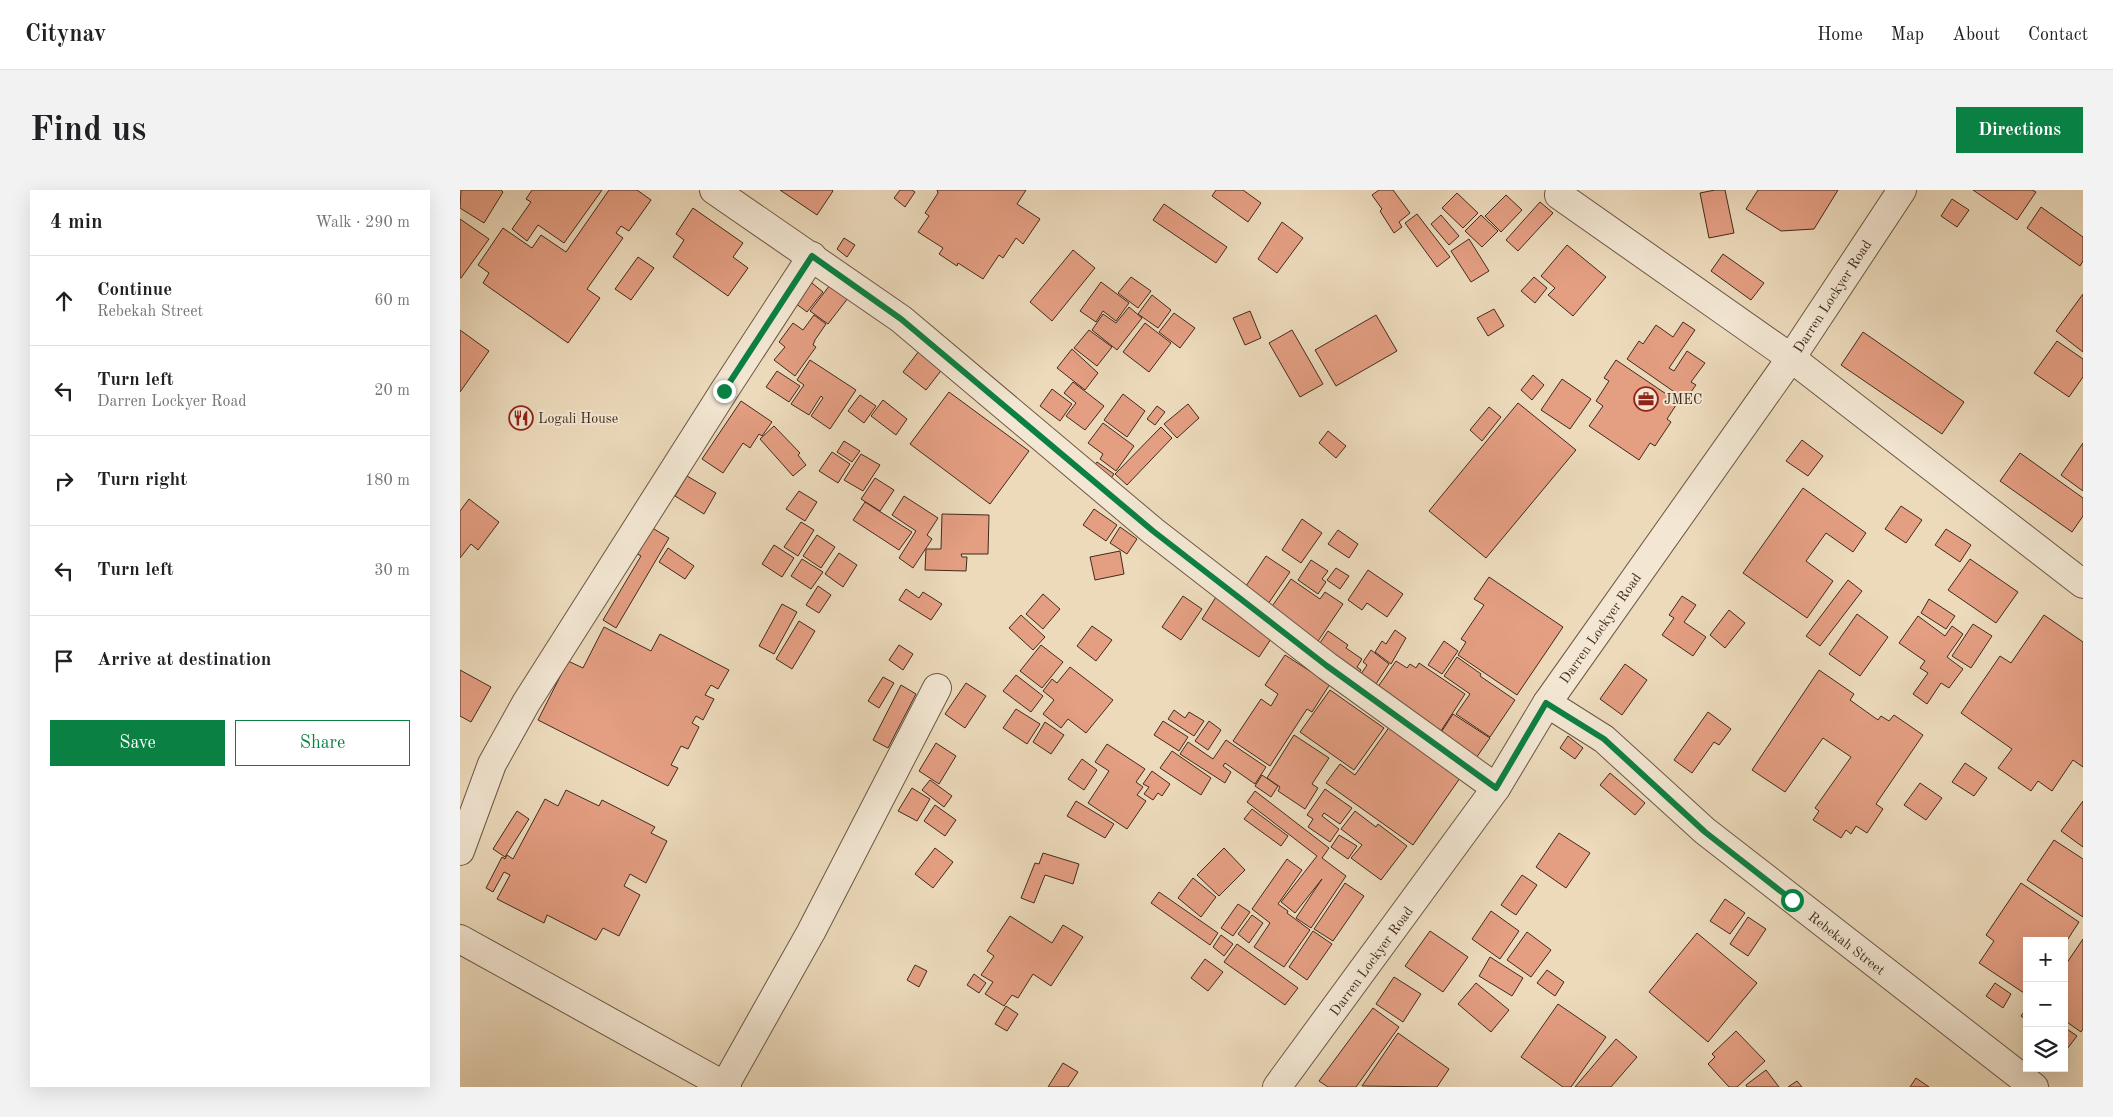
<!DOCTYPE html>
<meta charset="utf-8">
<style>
:root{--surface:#fff;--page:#f2f2f2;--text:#202124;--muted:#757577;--line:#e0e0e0;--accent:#0b8043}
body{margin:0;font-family:"Old Standard TT",serif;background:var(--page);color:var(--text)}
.controls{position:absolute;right:15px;bottom:15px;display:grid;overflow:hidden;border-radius:0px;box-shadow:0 5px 20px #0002}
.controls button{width:45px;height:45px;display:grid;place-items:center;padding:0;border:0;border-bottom:1px solid var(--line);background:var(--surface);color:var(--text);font:25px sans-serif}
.stop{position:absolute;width:15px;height:15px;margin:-11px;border:4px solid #0b8043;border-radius:50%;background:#fff}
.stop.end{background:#0b8043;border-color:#fff;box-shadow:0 1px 5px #0008}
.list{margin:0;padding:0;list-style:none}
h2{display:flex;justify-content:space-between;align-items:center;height:65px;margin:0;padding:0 20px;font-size:21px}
h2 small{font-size:16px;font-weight:400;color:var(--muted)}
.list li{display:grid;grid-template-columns:32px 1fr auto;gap:15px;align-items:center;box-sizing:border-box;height:90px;padding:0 20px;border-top:1px solid var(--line)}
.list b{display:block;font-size:19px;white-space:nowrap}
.list p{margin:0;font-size:16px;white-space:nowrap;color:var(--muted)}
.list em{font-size:16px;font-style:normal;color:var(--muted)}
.actions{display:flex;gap:10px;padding:15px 20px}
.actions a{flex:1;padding:11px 0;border:1px solid var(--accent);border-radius:0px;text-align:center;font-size:18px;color:var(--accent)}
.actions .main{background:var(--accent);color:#fff}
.icon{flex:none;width:28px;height:28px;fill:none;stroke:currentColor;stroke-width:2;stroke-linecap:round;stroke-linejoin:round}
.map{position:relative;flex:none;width:1623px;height:897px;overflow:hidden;border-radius:0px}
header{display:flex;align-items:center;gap:30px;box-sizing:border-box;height:70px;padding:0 25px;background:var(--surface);border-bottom:1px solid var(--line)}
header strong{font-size:24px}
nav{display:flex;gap:28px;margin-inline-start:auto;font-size:18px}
.intro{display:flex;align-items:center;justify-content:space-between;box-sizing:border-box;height:120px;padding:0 30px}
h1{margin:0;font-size:35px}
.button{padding:12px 22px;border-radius:0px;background:var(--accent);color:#fff;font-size:18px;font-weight:700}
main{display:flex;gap:30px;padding:0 30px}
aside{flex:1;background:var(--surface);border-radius:0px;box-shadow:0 5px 20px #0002}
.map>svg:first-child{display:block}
.building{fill:#e49e82;stroke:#422b1c}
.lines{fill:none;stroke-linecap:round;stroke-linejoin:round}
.minor-casing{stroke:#6c5744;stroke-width:30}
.tertiary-casing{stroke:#6c5744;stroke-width:30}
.minor{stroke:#f3e7d3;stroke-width:28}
.tertiary{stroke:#f3e7d3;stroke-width:28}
.route{stroke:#0b8043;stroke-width:6}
.labels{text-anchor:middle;stroke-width:4;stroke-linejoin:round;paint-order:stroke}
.street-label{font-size:14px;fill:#422b1c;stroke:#f3e7d3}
.poi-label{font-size:14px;fill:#422b1c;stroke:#f3e7d3;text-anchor:start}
</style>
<header>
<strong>Citynav</strong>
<nav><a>Home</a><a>Map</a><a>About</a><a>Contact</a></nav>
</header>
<div class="intro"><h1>Find us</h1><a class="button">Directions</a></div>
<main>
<aside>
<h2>4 min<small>Walk · 290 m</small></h2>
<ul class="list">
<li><svg class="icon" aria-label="ahead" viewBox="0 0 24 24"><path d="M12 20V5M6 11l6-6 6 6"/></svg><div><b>Continue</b><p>Rebekah Street</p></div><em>60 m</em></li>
<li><svg class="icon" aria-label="left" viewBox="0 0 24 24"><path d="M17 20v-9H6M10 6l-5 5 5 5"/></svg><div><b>Turn left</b><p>Darren Lockyer Road</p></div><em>20 m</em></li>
<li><svg class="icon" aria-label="right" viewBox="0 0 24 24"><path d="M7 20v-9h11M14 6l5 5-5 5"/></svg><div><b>Turn right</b></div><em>180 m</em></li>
<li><svg class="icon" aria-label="left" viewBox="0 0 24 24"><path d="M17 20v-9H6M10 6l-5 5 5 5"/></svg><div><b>Turn left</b></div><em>30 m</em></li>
<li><svg class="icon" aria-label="arrive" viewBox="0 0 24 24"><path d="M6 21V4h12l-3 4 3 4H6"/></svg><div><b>Arrive at destination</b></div></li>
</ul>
<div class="actions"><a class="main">Save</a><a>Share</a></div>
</aside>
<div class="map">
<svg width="1623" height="897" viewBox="0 0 1623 897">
<rect width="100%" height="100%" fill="#ecdabb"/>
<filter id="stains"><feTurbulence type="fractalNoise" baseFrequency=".004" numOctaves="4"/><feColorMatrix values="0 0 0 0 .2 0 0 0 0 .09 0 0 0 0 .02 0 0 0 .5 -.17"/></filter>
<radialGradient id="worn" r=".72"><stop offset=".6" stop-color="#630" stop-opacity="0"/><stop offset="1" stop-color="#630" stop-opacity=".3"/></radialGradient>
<!-- building -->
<g class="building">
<polygon points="1,0 41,0 43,2 24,33 0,18"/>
<polygon points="72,0 142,0 104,53 78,35 67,51 52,39 71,12 66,9"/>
<polygon points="149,0 177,0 191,10 169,41 161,36 156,43 163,48 127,99 140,108 108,153 23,93 29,83 18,75 43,38 72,58 81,45 106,62"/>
<polygon points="320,0 372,0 373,1 357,25"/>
<polygon points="440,0 452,0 455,2 445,17 434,8"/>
<polygon points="477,0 566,0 557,14 580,29 563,54 556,48 543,68 539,65 523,89 498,73 497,76 479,64 483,58 458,42 469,26 465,23 478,3"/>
<polygon points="756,0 783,0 801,13 788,32 752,6"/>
<polygon points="919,0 933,0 950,23 939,32 942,37 934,43 920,21 922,19 912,5"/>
<polygon points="1255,0 1265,0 1274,43 1249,48 1240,3"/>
<polygon points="1298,0 1378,0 1354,39 1321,41 1286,19"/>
<polygon points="1513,0 1572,0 1576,2 1557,30"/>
<polygon points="997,3 1018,23 1003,38 982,18"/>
<polygon points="1046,5 1062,20 1041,42 1025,26"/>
<polygon points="1492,9 1509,20 1497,37 1481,26"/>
<polygon points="1080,12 1093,23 1058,61 1046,50"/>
<polygon points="704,14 767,57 756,73 693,30"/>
<polygon points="1581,17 1623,47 1623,71 1620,76 1567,38"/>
<polygon points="233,18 283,53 273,67 288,78 268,106 213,67 224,50 216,44"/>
<polygon points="957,24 990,67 977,77 945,33"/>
<polygon points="981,25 999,46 989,55 971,34"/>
<polygon points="1021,25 1038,41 1022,57 1005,41"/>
<polygon points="0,29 29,49 1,88 0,88"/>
<polygon points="822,32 843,48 817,83 798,69"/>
<polygon points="384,48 395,55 387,67 377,59"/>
<polygon points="1009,49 1029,81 1011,92 991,61"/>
<polygon points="1107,55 1146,87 1113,126 1088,105 1095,98 1081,86"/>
<polygon points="613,60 635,78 592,131 570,112"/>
<polygon points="1263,64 1304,93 1291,110 1251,81"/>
<polygon points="178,67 194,78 171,110 155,99"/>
<polygon points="671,87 691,101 678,118 658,103"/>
<polygon points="1074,87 1087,98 1075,113 1061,101"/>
<polygon points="347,89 363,102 347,122 331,110"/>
<polygon points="641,92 669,113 656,131 643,121 636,132 620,121"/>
<polygon points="370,95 388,108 368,134 350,121"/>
<polygon points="1623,104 1623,162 1596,141"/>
<polygon points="692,105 711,120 698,138 678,124"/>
<polygon points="669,117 682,128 657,160 632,140 643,124 656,133"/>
<polygon points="1034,119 1044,136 1028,146 1017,128"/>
<polygon points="790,121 801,148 785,155 773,128"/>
<polygon points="714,123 735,138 720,158 699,142"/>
<polygon points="354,125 366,134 355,150 353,155 356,157 335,186 314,170 325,157 319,152 333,133 343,140"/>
<polygon points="916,125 937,161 876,196 855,160"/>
<polygon points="1223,132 1235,140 1209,178 1214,181 1227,161 1245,173 1231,192 1236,195 1222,214 1209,206 1213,201 1167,169 1179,151 1183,154 1196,135 1213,147"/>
<polygon points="685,133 711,153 689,182 663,162"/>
<polygon points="0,140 29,161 0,202"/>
<polygon points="629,140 652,157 637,176 614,158"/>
<polygon points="832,140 863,194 840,207 809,153"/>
<polygon points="1403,142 1504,212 1482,244 1381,175"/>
<polygon points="1597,151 1623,169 1623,187 1609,207 1574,183"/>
<polygon points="612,159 638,183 625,200 597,178"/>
<polygon points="459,161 483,178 466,200 443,182"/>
<polygon points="350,170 396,200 370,239 351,226 363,208 361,206 349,225 331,214 344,195 337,190"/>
<polygon points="1156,170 1218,212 1207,229 1211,232 1195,256 1190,253 1179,270 1129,236 1143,216 1136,211 1149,191 1144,188"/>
<polygon points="317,181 340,196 329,212 306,197"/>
<polygon points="1073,185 1084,195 1072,210 1061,200"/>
<polygon points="1102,189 1131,209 1110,239 1081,220"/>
<polygon points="613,192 644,216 625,240 606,226 616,213 604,203"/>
<polygon points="592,199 612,214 600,231 580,216"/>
<polygon points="489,202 569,261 530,314 450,254"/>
<polygon points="663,204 685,221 667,247 644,230"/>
<polygon points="400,205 416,216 404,233 388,221"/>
<polygon points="423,210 447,229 436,245 411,226"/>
<polygon points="281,211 312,232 302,246 299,244 290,258 283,253 263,283 242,269"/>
<polygon points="1058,213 1116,260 1026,368 969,321"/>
<polygon points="728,214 739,228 717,248 704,234"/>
<polygon points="697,216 705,222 695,235 687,229"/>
<polygon points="1029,217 1041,227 1022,251 1010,240"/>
<polygon points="643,233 674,256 656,281 640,269 643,264 628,253"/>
<polygon points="314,236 340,263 338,265 346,275 333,286 300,249"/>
<polygon points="701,237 712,248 667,295 655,284"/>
<polygon points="868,241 886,256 876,268 859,253"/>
<polygon points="1342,250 1363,266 1348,286 1326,271"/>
<polygon points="384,251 400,261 392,272 377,262"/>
<polygon points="1623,253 1623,301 1601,285"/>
<polygon points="372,262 390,274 378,293 359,281"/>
<polygon points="1560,263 1623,308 1623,326 1612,342 1540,291"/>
<polygon points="401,264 420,275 403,301 384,290"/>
<polygon points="637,272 654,284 646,295 633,277"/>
<polygon points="227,286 256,303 244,324 215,306"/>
<polygon points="415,288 434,300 420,321 401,309"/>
<polygon points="1343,298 1406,343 1393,362 1366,343 1346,371 1373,391 1347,428 1283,383"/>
<polygon points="339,301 357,312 345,331 326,319"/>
<polygon points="444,306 478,328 467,345 472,349 453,378 439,368 456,341 432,325"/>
<polygon points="9,309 39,332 18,360 11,354 0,368 0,321"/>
<polygon points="405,312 452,342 439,360 393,330"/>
<polygon points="1441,316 1462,330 1446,353 1425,339"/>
<polygon points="634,319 657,335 646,351 623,335"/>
<polygon points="482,324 529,325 528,364 501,364 502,367 507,367 506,381 465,380 466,359 481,359"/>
<polygon points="842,329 862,343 841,373 822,360"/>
<polygon points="341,332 354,340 338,366 324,357"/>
<polygon points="189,336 209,348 156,438 143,430 181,366 174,362"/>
<polygon points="660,337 677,349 667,364 650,353"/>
<polygon points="1486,339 1511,355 1500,372 1475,355"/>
<polygon points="878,340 898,354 889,368 868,354"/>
<polygon points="357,345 375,357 361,378 343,366"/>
<polygon points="314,355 334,368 322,387 302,374"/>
<polygon points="208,358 234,376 225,389 199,372"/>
<polygon points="660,361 664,384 635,390 630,367"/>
<polygon points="379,363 397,375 383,397 365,384"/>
<polygon points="806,366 830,382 808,414 784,399"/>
<polygon points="342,369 363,382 351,399 331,386"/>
<polygon points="1510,369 1558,402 1536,433 1488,400"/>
<polygon points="851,370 868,381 862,389 866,392 858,404 838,390"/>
<polygon points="876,378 889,386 880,399 867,390"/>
<polygon points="908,380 943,404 927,427 907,413 902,420 888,410"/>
<polygon points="1029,387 1103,437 1057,505 998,465 1006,452 1001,449 1024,415 1014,409"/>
<polygon points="831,389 860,409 865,402 883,414 854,457 806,425"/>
<polygon points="1388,390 1402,401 1360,456 1346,446"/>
<polygon points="358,396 371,405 359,423 346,415"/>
<polygon points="446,399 459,408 463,402 482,414 471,430 439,410"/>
<polygon points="583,404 600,419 583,439 566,424"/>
<polygon points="723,406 742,419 721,450 702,437"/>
<polygon points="1222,406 1236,415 1224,432 1246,447 1233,466 1202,445 1214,428 1209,425"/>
<polygon points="756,407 811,449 799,467 742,429"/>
<polygon points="1469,409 1495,426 1486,439 1461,423"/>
<polygon points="322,414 337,422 314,464 299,456"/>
<polygon points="1269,420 1285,433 1265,458 1250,445"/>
<polygon points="1397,424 1428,447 1400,486 1369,464"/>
<polygon points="561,425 585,447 573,460 549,438"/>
<polygon points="1584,425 1623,452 1623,577 1613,570 1592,601 1578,591 1571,601 1538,578 1552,559 1501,523 1540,466 1551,473"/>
<polygon points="1458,426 1485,446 1492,436 1503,444 1487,467 1503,479 1489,498 1481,493 1467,514 1453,504 1468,483 1460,478 1465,471 1439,453"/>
<polygon points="339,431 355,441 332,479 316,469"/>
<polygon points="1513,434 1532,446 1511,478 1492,466"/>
<polygon points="632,436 652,450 636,471 617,456"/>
<polygon points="144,437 191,461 200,444 269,480 258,499 251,495 245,505 254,509 243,530 236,526 232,533 239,537 228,559 221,556 211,575 218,578 208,596 78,530 108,471 123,478"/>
<polygon points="935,440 946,448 931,474 915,462 922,451 926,454"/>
<polygon points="868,441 888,455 886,458 902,469 897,477 901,480 895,489 854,462"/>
<polygon points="984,451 998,461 982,484 968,475"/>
<polygon points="439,455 453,464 443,480 429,470"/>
<polygon points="581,455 603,472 582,498 560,481"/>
<polygon points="911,460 929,474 914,497 899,487 907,475 903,472"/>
<polygon points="825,465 870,494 852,522 847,519 810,576 773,551 801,509 811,516 818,504 805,495"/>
<polygon points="997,467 1021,484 1020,486 1055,510 1030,547 996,524 1010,504 984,486"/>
<polygon points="936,471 947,478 950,474 956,478 959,473 1005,504 977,547 915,501"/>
<polygon points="1165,474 1187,490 1162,525 1140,509"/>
<polygon points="610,477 653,510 626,543 608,529 601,538 583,524 594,510 583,501 592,489 597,493"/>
<polygon points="0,480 31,497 11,532 0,526"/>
<polygon points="1359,480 1394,504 1390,510 1418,530 1421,526 1429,531 1434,525 1463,545 1416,614 1423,619 1407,643 1396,636 1391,644 1386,640 1381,648 1353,630 1359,621 1355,618 1391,567 1363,548 1325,602 1292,580"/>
<polygon points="556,485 583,506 571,522 543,501"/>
<polygon points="423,487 434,493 419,518 408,511"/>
<polygon points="506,493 526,506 505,538 485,524"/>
<polygon points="441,495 456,504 428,558 413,550"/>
<polygon points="870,500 924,538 894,580 840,542"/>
<polygon points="556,519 580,534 567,554 543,538"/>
<polygon points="714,520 725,528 729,522 744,531 734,546 708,529"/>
<polygon points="1248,522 1271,539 1259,555 1254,552 1232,583 1214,570"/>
<polygon points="993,524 1030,548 1014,571 978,547"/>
<polygon points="703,531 728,547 719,561 694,545"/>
<polygon points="749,531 761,540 748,560 735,551"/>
<polygon points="585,532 604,545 591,564 573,552"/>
<polygon points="930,536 1005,581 953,655 866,593 880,574 895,585"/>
<polygon points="834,545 869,568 852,594 858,598 845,619 818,601 820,597 807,588"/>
<polygon points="1108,546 1123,558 1115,569 1100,558"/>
<polygon points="766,550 806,577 795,594 765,573 763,576 771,582 765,593 720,564 728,552 753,569"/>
<polygon points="476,553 496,566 479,594 459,581"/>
<polygon points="647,554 685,579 676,592 683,597 677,605 686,611 667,639 628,613 649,581 635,572"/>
<polygon points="712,561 751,588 741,605 700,578"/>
<polygon points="622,569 637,580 624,600 608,589"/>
<polygon points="1505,573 1527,588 1514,606 1492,592"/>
<polygon points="692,581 710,594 702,606 698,603 693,610 684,604 689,597 683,594"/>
<polygon points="1150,583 1185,613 1175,625 1140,595"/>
<polygon points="802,585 818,596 811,607 795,596"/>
<polygon points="470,590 492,606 484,617 462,600"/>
<polygon points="1460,593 1482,608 1466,630 1444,615"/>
<polygon points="452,598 470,609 457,631 438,621"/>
<polygon points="865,599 892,618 880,634 864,623 862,626 879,639 870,652 848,637 853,629 847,625"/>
<polygon points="106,600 139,616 142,610 195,637 191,643 207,651 186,693 170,684 164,696 180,705 159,746 143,738 136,750 87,725 84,733 37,709 50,685 44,682 33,702 26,698 42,667 45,669 47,665 53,669 85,609 98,616"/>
<polygon points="795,601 869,658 862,668 886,686 851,738 836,728 862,689 835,723 821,712 857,666 787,612"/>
<polygon points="616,611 654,634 645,648 607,626"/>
<polygon points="1623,611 1623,657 1601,641"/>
<polygon points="475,615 496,630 485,646 464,631"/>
<polygon points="792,619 828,646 821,656 784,629"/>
<polygon points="57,621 69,629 45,667 33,659"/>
<polygon points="895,621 916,637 918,634 947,656 921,690 891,668 902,655 881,639"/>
<polygon points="1099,643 1130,663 1106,698 1076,677"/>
<polygon points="879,645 897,656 888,669 871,657"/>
<polygon points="1594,650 1623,669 1623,727 1567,690"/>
<polygon points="475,658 493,672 473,698 455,684"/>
<polygon points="764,658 785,680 759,706 737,685"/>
<polygon points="583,663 619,674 613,694 585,685 574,713 561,708 575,673 579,674"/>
<polygon points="827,669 842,680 818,714 828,721 827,723 850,740 824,777 794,757 810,733 792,719"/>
<polygon points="1062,685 1077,695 1056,725 1041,715"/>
<polygon points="733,688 756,707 741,727 718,708"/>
<polygon points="885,693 904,706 873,751 854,739"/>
<polygon points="1561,693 1619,732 1604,755 1604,751 1567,751 1567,805 1519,773 1534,751 1526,745"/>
<polygon points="699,702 758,743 750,755 691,713"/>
<polygon points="1265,709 1285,723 1270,744 1250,731"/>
<polygon points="778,714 790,722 773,746 761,738"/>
<polygon points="1031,721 1059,741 1040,769 1012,749"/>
<polygon points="792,725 803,733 789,753 778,744"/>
<polygon points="550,726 592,753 603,735 623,747 591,796 573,784 558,808 552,805 544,816 525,804 533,792 521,785 534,766 527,761"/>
<polygon points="1288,727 1306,739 1288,766 1270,754"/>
<polygon points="853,741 872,754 847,790 829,777"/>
<polygon points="970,741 1008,767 983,802 945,776"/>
<polygon points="1067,742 1091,760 1071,787 1047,770"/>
<polygon points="1237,743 1297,793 1248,852 1189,802"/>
<polygon points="761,745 773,754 764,766 753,757"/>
<polygon points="1623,749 1623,839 1621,842 1604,830 1604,777"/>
<polygon points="777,754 838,798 825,815 764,772"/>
<polygon points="1030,767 1063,788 1052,806 1019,786"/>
<polygon points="745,769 763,782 748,801 731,788"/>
<polygon points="455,775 467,781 459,797 447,790"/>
<polygon points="1087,780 1104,792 1095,806 1077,793"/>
<polygon points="514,784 526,793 519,803 507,795"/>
<polygon points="934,787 961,804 943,832 916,814"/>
<polygon points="1016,793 1049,820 1031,842 998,814"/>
<polygon points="1535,793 1551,804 1543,818 1526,806"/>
<polygon points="1098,814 1146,847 1111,897 1103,897 1061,867"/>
<polygon points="546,816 558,824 547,841 535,834"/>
<polygon points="913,818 939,837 896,897 868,897 859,891"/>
<polygon points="1567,818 1567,831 1561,826"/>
<polygon points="1604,837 1617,846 1607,859 1604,858"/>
<polygon points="1276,841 1305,871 1277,897 1269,897 1248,874 1255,867 1252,864"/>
<polygon points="938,843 989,879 977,897 902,896"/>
<polygon points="1156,849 1177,867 1151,897 1115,897"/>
<polygon points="603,873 618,882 608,897 588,897"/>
<polygon points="1306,880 1319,897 1287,897 1286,895"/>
<polygon points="1456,888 1469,897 1450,897"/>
<polygon points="1337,891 1342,897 1328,897"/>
</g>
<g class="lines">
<!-- minor casing -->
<g class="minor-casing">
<g id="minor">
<polyline points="254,0 441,129 693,341 867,476 1036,598"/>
<polyline points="1099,5 1331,168 1623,394"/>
<polyline points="1087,513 1144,549 1245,641 1574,897"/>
<polyline points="0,661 32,574 66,513 264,201 352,66"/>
<polyline points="0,749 267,897"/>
<polyline points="265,895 351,742 477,498"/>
</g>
</g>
<!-- tertiary casing -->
<g class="tertiary-casing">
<polyline id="tertiary" points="817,897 1036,598 1087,513 1331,168 1442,0"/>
</g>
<!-- minor -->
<use href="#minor" class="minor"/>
<!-- tertiary -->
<use href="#tertiary" class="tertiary"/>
</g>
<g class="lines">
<!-- route -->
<polyline class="route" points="264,201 352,66 441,129 693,341 867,476 1036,598 1086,513 1144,549 1245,642 1332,710"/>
</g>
<!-- icons -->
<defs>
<g id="office-ring" transform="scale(1.25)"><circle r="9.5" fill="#f3e7d3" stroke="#8f2418" stroke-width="1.5"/><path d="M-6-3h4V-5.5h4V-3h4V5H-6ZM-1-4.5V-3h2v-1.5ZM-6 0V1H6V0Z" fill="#8f2418"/></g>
<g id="restaurant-ring" transform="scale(1.25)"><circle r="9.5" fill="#f3e7d3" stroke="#8f2418" stroke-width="1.5"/><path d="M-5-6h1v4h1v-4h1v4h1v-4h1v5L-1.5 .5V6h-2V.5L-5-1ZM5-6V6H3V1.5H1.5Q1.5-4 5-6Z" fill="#8f2418"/></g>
</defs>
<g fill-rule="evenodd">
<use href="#office-ring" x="1186" y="209"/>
<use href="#restaurant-ring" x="61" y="228"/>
</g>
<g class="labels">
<!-- street labels -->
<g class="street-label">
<text transform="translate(1372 106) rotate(-57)" y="5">Darren Lockyer Road</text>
<text transform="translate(1140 438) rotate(-55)" y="5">Darren Lockyer Road</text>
<text transform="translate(1387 753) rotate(38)" y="5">Rebekah Street</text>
<text transform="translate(911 771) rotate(-54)" y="5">Darren Lockyer Road</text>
</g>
<!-- poi labels -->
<g class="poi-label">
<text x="1204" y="214">JMEC</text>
<text x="78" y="233">Logali House</text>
</g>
</g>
<rect width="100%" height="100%" filter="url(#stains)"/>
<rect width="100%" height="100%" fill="url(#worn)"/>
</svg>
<div class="controls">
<button>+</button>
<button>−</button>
<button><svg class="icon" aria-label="layers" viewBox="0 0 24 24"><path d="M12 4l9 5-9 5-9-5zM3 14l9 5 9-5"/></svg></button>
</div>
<div class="stop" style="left:1332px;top:710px"></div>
<div class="stop end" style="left:264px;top:201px"></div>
</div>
</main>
